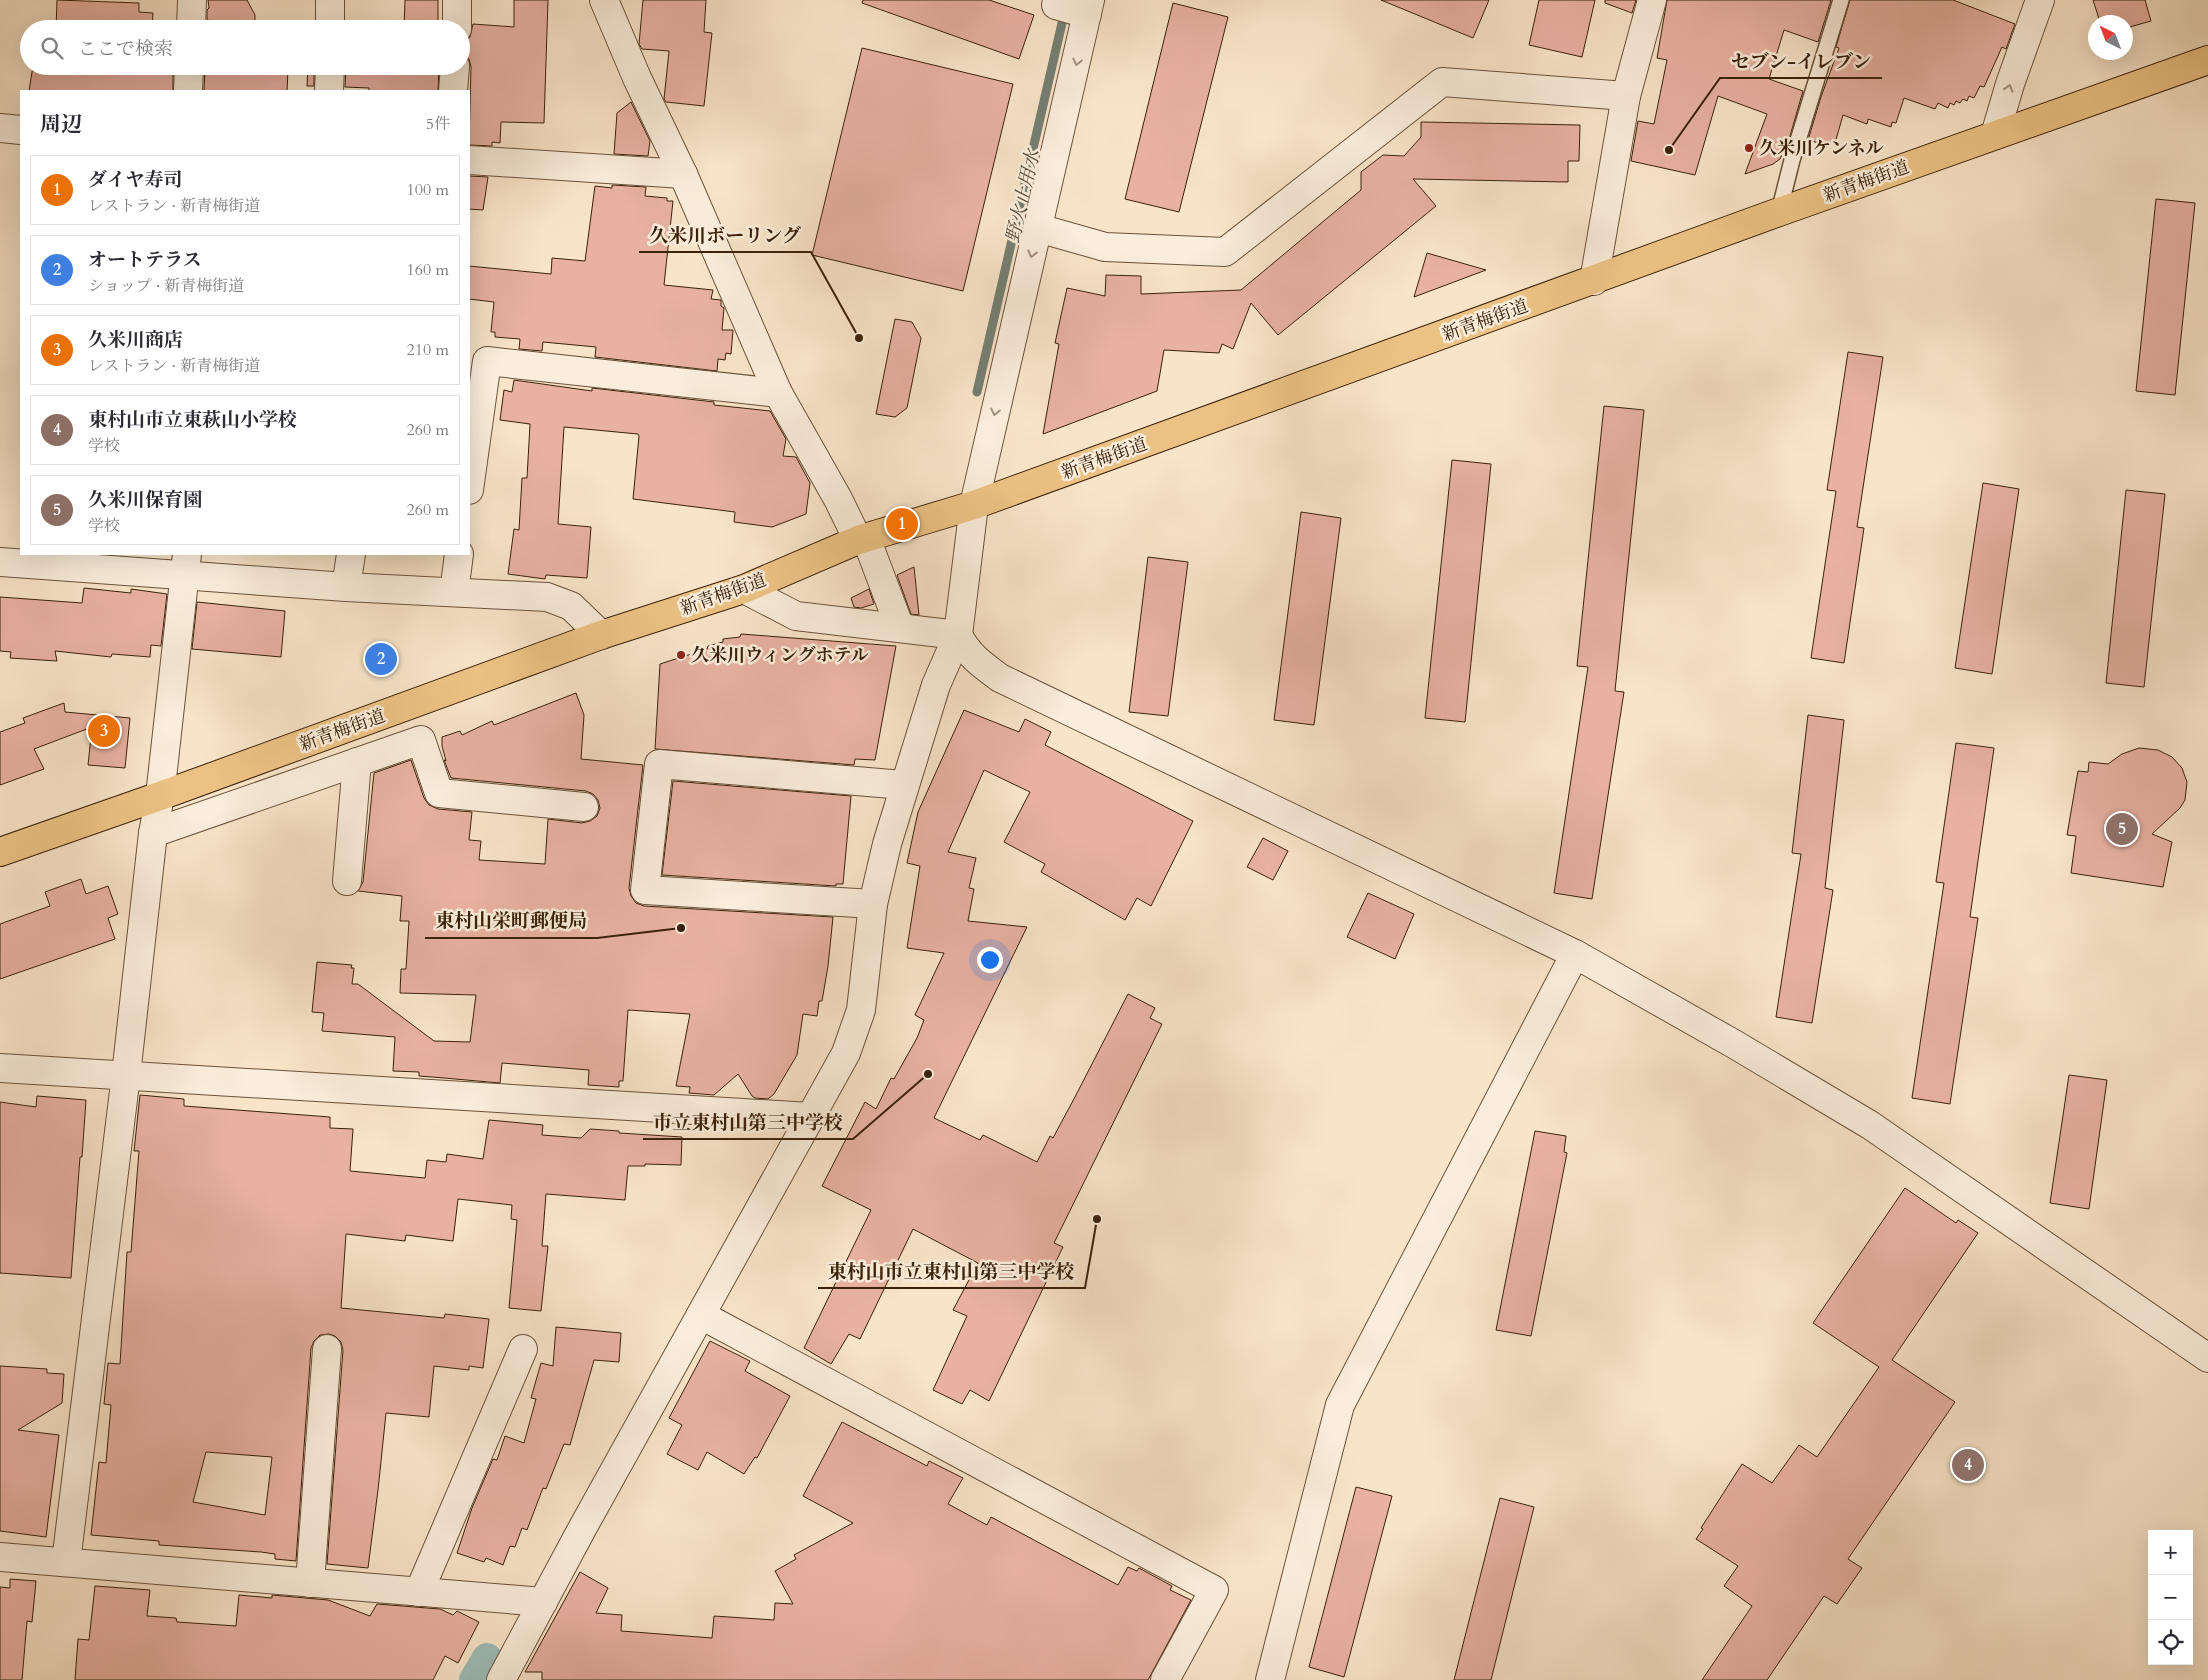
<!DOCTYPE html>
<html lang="ja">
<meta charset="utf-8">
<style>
:root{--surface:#fff;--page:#f2f2f3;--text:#2b2b33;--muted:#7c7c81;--line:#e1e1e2;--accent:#111827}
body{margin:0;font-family:Cardo,"Noto Serif JP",serif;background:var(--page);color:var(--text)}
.controls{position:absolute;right:15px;bottom:15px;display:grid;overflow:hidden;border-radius:0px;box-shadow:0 5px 20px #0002}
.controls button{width:45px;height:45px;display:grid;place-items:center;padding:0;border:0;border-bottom:1px solid var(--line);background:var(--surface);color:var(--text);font:25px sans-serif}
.compass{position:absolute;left:2088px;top:15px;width:45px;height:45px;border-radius:50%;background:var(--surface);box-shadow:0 5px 20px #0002;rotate:318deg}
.you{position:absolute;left:989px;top:959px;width:18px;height:18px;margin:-12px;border:4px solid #fff;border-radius:50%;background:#1a73e8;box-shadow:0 0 0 8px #1a73e833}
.badge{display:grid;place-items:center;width:32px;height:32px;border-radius:50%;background:var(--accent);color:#fff;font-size:16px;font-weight:700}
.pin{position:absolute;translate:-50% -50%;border:2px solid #fff;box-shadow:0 1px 5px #0006}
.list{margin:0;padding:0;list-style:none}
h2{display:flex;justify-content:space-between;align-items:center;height:65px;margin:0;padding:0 20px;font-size:21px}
h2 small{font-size:16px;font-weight:400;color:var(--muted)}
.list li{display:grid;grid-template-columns:32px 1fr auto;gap:15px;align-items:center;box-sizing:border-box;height:70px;margin:0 10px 10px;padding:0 10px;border:1px solid var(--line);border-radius:0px}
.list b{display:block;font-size:19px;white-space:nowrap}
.list p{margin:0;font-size:16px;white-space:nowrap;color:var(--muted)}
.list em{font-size:16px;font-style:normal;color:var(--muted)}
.icon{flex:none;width:28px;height:28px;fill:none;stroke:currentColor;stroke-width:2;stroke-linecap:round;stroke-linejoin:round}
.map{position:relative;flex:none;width:2208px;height:1680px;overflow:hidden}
.search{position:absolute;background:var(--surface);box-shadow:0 5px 20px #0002;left:20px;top:20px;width:450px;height:55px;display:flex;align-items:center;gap:12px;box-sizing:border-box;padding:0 18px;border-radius:28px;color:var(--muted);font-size:19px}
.panel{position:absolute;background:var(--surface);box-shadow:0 5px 20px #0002;left:20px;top:90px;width:450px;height:465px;border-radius:0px}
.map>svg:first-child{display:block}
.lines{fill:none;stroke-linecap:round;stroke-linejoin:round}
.stream{stroke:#757f72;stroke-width:9}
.canal{stroke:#9dbeb8;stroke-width:30}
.building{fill:#e8b1a2;stroke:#3a210a;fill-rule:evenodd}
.lane-casing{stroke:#6a523a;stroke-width:18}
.street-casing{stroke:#6a523a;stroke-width:30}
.primary-casing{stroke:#3a210a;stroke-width:30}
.lane{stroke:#faeddb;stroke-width:15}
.street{stroke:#faeddb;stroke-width:28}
.primary{stroke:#ecc284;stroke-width:28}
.oneway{stroke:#a4917d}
.poi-dot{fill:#8f2418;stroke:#faeddb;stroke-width:2}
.labels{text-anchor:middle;stroke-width:5;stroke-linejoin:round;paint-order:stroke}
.poi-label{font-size:18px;font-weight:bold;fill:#3a210a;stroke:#faeddb;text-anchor:start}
.street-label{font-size:18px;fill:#3a210a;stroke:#faeddb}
.water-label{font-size:19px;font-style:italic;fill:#58503e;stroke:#faeddb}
.leader{fill:none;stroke:#3a210a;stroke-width:2}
.callout-dot{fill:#3a210a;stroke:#faeddb;stroke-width:2}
.callout-label{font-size:19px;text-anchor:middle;font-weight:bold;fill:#3a210a;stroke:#faeddb;stroke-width:5;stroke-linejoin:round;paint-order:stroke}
</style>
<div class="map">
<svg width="2208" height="1680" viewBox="0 0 2208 1680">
<rect width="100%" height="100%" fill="#f8e4c8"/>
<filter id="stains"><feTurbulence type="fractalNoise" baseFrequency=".004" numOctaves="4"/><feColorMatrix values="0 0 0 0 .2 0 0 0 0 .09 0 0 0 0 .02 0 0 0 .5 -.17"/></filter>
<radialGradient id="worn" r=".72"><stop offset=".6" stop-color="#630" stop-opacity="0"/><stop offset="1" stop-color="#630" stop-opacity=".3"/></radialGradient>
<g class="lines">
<!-- stream -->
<polyline class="stream" points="977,392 1065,10"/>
<!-- canal -->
<polyline class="canal" points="474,1680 487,1658"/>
</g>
<!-- building -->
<g class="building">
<polygon points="57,0 139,3 139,12 153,13 152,29 56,29"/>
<polygon points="208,0 247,0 255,15 255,29 213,29 207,18 207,10 209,8"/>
<polygon points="405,0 438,0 438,22 441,22 441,29 404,29"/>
<polygon points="514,0 548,0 544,123 501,122 500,143 492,142 492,146 469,145 471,67 469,59 461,52 461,44 470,37 473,24 514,27"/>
<polygon points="643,0 706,0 704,32 712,33 704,106 666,102 664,99 669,51 642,49 639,44"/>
<polygon points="863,0 989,0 1034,15 1019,59 862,3"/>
<polygon points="1381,0 1489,0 1473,38"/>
<polygon points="1539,0 1595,0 1582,57 1529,45"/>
<polygon points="1605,0 1636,0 1632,13 1605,3"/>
<polygon points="1667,0 1831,0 1818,42 1784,30 1769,79 1803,91 1790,136 1780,159 1773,164 1745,174 1767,114 1718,96 1695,175 1631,161 1638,121 1654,124 1667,60 1657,58"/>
<polygon points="1850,0 1953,0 2015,24 2006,49 2002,47 1984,87 1980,86 1974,98 1969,96 1967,101 1963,99 1960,103 1956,101 1954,105 1950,103 1948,108 1938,103 1935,109 1904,98 1896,123 1892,122 1891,127 1868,119 1867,124 1843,115 1835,143 1827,141 1826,145 1808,140 1821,97 1839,48 1836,47"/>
<polygon points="2093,0 2145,0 2151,21 2126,28 2126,22 2100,22"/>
<polygon points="1173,3 1228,17 1179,212 1125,199"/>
<polygon points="862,48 1013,84 963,291 812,255"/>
<polygon points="33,66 173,66 173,91 29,91"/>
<polygon points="205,66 254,66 288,70 287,91 204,91"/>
<polygon points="308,66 314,66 314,86 307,86"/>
<polygon points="346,66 439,66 438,91 369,91 369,88 345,87"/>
<polygon points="631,102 650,141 648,156 614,154 617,113"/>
<polygon points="1421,122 1580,125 1579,161 1568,161 1568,182 1413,179 1436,206 1278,335 1251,303 1233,349 1222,344 1219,353 1164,350 1157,391 1043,434 1059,344 1055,343 1067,288 1105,296 1106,275 1141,276 1141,294 1241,290 1361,190 1361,172 1383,155 1404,156 1421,137"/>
<polygon points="469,176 488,177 483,210 469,209"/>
<polygon points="612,185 646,187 645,196 667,198 667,201 673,201 664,285 713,290 711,299 721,300 721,306 724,308 722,330 733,330 731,354 726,353 725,360 718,359 717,371 595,357 596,347 543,342 542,351 519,349 520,339 495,337 495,332 491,332 494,302 469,299 469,266 551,274 552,258 585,261 595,186 612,188"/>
<polygon points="2156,199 2195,203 2175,395 2136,391"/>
<polygon points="1427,253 1486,270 1414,297"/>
<polygon points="895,319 912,322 921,338 907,408 895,417 876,414"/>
<polygon points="1848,352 1883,357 1857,527 1864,528 1844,663 1811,658 1836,491 1827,490"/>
<polygon points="514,380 592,391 592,388 714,402 714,405 770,411 786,439 783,456 796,457 810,483 806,514 772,527 734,522 735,512 633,499 639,436 638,434 564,427 558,524 591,527 587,578 546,575 545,579 508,574 514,529 519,530 522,478 527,478 530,424 500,420 504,390 512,392"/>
<polygon points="1604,406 1644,410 1615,691 1624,692 1592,899 1554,893 1588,667 1577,666"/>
<polygon points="1452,460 1491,464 1465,722 1425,718"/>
<polygon points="1983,483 2019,489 1992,674 1955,668"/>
<polygon points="2126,490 2165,494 2144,687 2106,683"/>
<polygon points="1301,512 1341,518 1314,725 1274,720"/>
<polygon points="1148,557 1188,562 1168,716 1129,712"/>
<polygon points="914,567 919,615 911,614 897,575"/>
<polygon points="84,588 131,593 131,589 167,594 161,646 151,645 150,657 112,654 111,657 55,651 57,661 10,658 11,652 0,651 0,597 82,603"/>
<polygon points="869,589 874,604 861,608 854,607 851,598"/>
<polygon points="197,602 285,611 281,657 192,649"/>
<polygon points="741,634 896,646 875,760 855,759 854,765 655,749 660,664 707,649 708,646 723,642 723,639 740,637"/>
<polygon points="576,693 584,715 581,759 643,765 629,888 631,896 636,903 644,906 833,917 828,966 822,1001 819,1001 817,1016 803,1014 797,1055 774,1094 768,1099 755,1098 752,1096 738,1074 714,1095 689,1093 690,1087 676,1086 690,1014 628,1010 623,1081 619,1081 619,1087 588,1085 589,1070 502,1063 500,1083 444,1078 419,1076 419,1072 393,1071 395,1037 322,1031 324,1013 312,1012 317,962 352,965 351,968 354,968 352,984 358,984 434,1041 470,1042 476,995 400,993 401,969 406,969 409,921 400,921 402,896 358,891 363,882 374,773 411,760 424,798 429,805 438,809 472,812 469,840 481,841 479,860 545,864 548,819 582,823 590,821 597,816 600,808 598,800 593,794 586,791 451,778 444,760 446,761 442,746 442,737 460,731 462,735 492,721 494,725"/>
<polygon points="64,703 65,712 130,718 125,768 88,765 92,727 34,749 44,769 0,785 0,732 25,723 23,718"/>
<polygon points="964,710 1019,732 1025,719 1051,732 1045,745 1193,821 1151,906 1137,898 1125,920 1041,872 1045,864 1004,842 1030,792 984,770 948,852 976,858 969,888 974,889 968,921 1027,927 934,1118 980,1140 983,1135 1037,1162 1050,1136 1053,1138 1076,1095 1128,994 1155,1008 1150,1018 1162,1024 1054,1243 1063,1247 989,1401 970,1390 962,1404 933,1390 967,1316 953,1310 978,1263 913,1229 860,1339 849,1334 831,1364 804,1348 871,1210 822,1186 865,1102 876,1109 891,1078 894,1079 917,1038 924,1020 915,1015 944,953 907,948 920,866 907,863 918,812"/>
<polygon points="1808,715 1844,720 1825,888 1833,890 1812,1023 1776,1017 1801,854 1792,853"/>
<polygon points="1956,743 1994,748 1970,917 1978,918 1950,1104 1912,1098 1944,883 1936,882"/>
<polygon points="2139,748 2158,750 2172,757 2182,768 2187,782 2185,800 2180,808 2152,834 2172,842 2163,887 2071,873 2076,836 2067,835 2078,771 2088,772 2089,762 2108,764 2122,754"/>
<polygon points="673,781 851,796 843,884 836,884 836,886 662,875"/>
<polygon points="1263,838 1288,851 1273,880 1247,867"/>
<polygon points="81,879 86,894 108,886 118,914 108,918 115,939 0,979 0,924 50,906 45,892"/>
<polygon points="1368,893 1414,914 1395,959 1347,937"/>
<polygon points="2069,1075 2107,1080 2089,1209 2050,1203"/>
<path d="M140 1095 184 1099V1106L330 1117V1128L353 1129 350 1171 425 1178 427 1160 446 1162 447 1154 483 1159 489 1120 543 1125 542 1135 581 1138 590 1129 619 1131V1133L682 1137 681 1165 645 1164V1166H628L625 1200 546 1194 542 1246H548L541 1311 509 1308 517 1220 511 1219 512 1205 458 1199 453 1241 406 1235 405 1241 346 1234 341 1308 444 1318 445 1314 489 1319 483 1368 469 1366V1370L434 1366 429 1417 386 1413 378 1490 368 1568 327 1564 343 1350 341 1342 335 1336 329 1334 320 1335 314 1341 311 1348 296 1561 275 1559V1554L261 1552 159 1545V1541L91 1535 99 1462 106 1463 111 1405 104 1404 108 1363 120 1364 127 1252H131L139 1151H134ZM206 1452 272 1457 265 1515 193 1502Z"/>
<polygon points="37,1096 86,1100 82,1157 80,1157 71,1278 0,1273 0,1102 36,1107"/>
<polygon points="1535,1131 1566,1136 1564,1152 1567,1153 1531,1336 1496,1330"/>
<polygon points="1905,1188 1956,1223 1958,1220 1978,1233 1892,1360 1955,1402 1848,1559 1862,1568 1837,1604 1824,1596 1767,1680 1702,1680 1752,1606 1724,1586 1738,1566 1696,1539 1703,1529 1701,1528 1742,1464 1772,1483 1799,1445 1817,1457 1879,1367 1813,1323"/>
<polygon points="556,1327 621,1333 619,1362 594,1360 570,1445 564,1444 546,1489 543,1488 527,1530 522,1528 515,1547 510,1546 503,1565 486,1558 484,1562 457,1553 472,1508 493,1459 497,1460 505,1436 524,1443 536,1399 531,1398 541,1363 553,1366"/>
<polygon points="710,1341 750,1361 745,1371 790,1396 757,1458 755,1457 744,1474 707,1452 698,1470 667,1454 682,1425 669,1418"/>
<polygon points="0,1366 47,1369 47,1373 64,1374 62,1403 18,1430 59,1435 46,1537 0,1531"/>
<polygon points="842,1422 927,1466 929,1461 963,1478 948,1504 987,1525 991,1517 1118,1585 1128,1567 1137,1571 1139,1568 1172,1586 1170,1590 1191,1600 1148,1680 542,1680 542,1672 525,1672 580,1572 608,1588 596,1613 622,1615 621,1631 712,1638 714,1616 774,1620 775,1603 793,1604 775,1571 796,1559 794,1555 853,1523 803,1496"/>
<polygon points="1356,1487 1392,1496 1344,1677 1309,1667"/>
<polygon points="1500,1498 1534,1507 1491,1680 1454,1680"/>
<polygon points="10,1579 36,1581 32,1622 27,1621 22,1680 0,1680 0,1587 10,1588"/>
<polygon points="95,1586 150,1590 147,1616 176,1618 177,1622 236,1626 239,1595 272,1598 272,1595 328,1600 370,1616 377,1604 440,1609 453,1615 457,1611 479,1622 458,1663 445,1656 433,1680 75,1680 78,1639 89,1640"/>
</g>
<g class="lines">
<!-- lane casing -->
<g class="lane-casing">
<polyline id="lane" points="1779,212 1792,160 1841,0"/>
</g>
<!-- street casing -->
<g class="street-casing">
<g id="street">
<polyline points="457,0 457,29"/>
<polyline points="604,0 637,78 683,174 778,393 838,499 858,540"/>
<polyline points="1056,5 1087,14"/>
<polyline points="191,29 192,0"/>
<polyline points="330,29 330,0"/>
<polyline points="188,91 189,66"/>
<polyline points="329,91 330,66"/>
<polyline points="453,91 455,66"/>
<polyline points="0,128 21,130"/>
<polyline points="1995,135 2010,84 2040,0"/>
<polyline points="469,160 683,174"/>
<polyline points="1038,228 1105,247 1225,252 1442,82 1626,96"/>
<polyline points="1594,281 1626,96 1652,0"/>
<polyline points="469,490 487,361 778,393"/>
<polyline points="866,538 900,628"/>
<polyline points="0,562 346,587 547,597 571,606 601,635"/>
<polyline points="346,587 351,554"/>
<path d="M744 589 796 616 958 635C968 655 982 665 1000 678L1575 954 1734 1044 1870 1125 2208 1358"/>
<polyline points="454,592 459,554"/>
<polyline points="153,833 421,740 439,793 584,807"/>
<polyline points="347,881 357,762"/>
<polyline points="873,904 645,890 659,764 903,785"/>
<polyline points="0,1068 811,1117"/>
<polyline points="701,1315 1214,1590 1165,1680"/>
<polyline points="0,1557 543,1602"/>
<polyline points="66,1562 126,1075 153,833 160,796 187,554"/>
<polyline points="310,1583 327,1349"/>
<polyline points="419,1592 523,1349"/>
<polyline points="501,1680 583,1527 846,1053 861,1010 873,904 887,844 936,685 958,635 974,505 1090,0"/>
<polyline points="1270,1680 1340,1405 1575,954"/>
</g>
</g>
<!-- primary casing -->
<g class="primary-casing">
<polyline id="primary" points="0,852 160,796 601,635 744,589 858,540 974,505 1779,212 2208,60"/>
</g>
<!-- lane -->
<use href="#lane" class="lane"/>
<!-- street -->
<use href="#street" class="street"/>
<!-- primary -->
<use href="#primary" class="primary"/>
</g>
<!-- one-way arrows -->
<defs><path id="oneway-chevron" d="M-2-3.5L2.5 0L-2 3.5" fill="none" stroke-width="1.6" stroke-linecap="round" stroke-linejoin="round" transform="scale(1.25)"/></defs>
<g class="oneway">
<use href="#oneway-chevron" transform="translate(1077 62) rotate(103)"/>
<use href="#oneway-chevron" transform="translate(2009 88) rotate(-73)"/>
<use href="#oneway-chevron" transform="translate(1032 254) rotate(104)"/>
<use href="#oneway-chevron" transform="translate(995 412) rotate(102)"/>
</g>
<!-- markers -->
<g class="poi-dot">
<circle cx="1749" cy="148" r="5"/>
<circle cx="681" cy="655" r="5"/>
</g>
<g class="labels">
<!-- poi labels -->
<g class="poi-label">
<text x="1759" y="154">久米川ケンネル</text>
<text x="691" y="661">久米川ウィングホテル</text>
</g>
<!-- street labels -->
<g class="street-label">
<text transform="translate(1866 181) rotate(-20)" y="6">新青梅街道</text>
<text transform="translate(1485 320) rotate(-20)" y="6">新青梅街道</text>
<text transform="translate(1104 458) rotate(-20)" y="6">新青梅街道</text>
<text transform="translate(723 594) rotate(-20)" y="6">新青梅街道</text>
<text transform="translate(342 730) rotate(-20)" y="6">新青梅街道</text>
</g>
<!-- water labels -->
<g class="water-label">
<text transform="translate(1022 196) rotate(-77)" y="7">野火止用水</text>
</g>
</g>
<!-- callouts -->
<path class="leader" d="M1669 150L1720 78H1882M859 338L811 252H639M681 928L597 938H425M928 1074L853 1139H643M1097 1219L1085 1288H818"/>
<g class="callout-dot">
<circle cx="1669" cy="150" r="5"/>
<circle cx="859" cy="338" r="5"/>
<circle cx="681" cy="928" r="5"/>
<circle cx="928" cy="1074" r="5"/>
<circle cx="1097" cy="1219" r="5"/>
</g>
<g class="callout-label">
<text x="1801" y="68">セブン-イレブン</text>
<text x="725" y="242">久米川ボーリング</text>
<text x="511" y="927">東村山栄町郵便局</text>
<text x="748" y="1129">市立東村山第三中学校</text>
<text x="951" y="1278">東村山市立東村山第三中学校</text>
</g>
<rect width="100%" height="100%" filter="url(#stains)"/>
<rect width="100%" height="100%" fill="url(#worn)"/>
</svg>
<div class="controls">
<button>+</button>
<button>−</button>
<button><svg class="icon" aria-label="locate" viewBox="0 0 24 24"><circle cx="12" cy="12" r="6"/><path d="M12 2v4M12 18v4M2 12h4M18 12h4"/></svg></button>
</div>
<svg class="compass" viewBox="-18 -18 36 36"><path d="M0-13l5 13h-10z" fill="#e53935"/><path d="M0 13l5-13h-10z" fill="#7c7c81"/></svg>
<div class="you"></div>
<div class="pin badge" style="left:902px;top:524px;background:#e8710a">1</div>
<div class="pin badge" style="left:381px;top:659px;background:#3f7fe0">2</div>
<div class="pin badge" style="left:104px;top:731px;background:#e8710a">3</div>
<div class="pin badge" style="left:1968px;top:1465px;background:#8d6e63">4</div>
<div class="pin badge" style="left:2122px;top:829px;background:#8d6e63">5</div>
<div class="search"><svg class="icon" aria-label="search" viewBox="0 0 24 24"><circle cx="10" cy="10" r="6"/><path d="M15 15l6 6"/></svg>ここで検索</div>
<section class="panel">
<h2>周辺<small>5件</small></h2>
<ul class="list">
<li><span class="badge" style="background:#e8710a">1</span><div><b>ダイヤ寿司</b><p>レストラン · 新青梅街道</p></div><em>100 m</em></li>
<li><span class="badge" style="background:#3f7fe0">2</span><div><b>オートテラス</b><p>ショップ · 新青梅街道</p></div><em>160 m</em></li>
<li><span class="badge" style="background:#e8710a">3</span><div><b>久米川商店</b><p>レストラン · 新青梅街道</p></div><em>210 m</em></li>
<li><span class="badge" style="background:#8d6e63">4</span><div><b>東村山市立東萩山小学校</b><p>学校</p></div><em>260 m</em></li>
<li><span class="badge" style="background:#8d6e63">5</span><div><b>久米川保育園</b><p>学校</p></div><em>260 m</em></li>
</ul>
</section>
</div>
